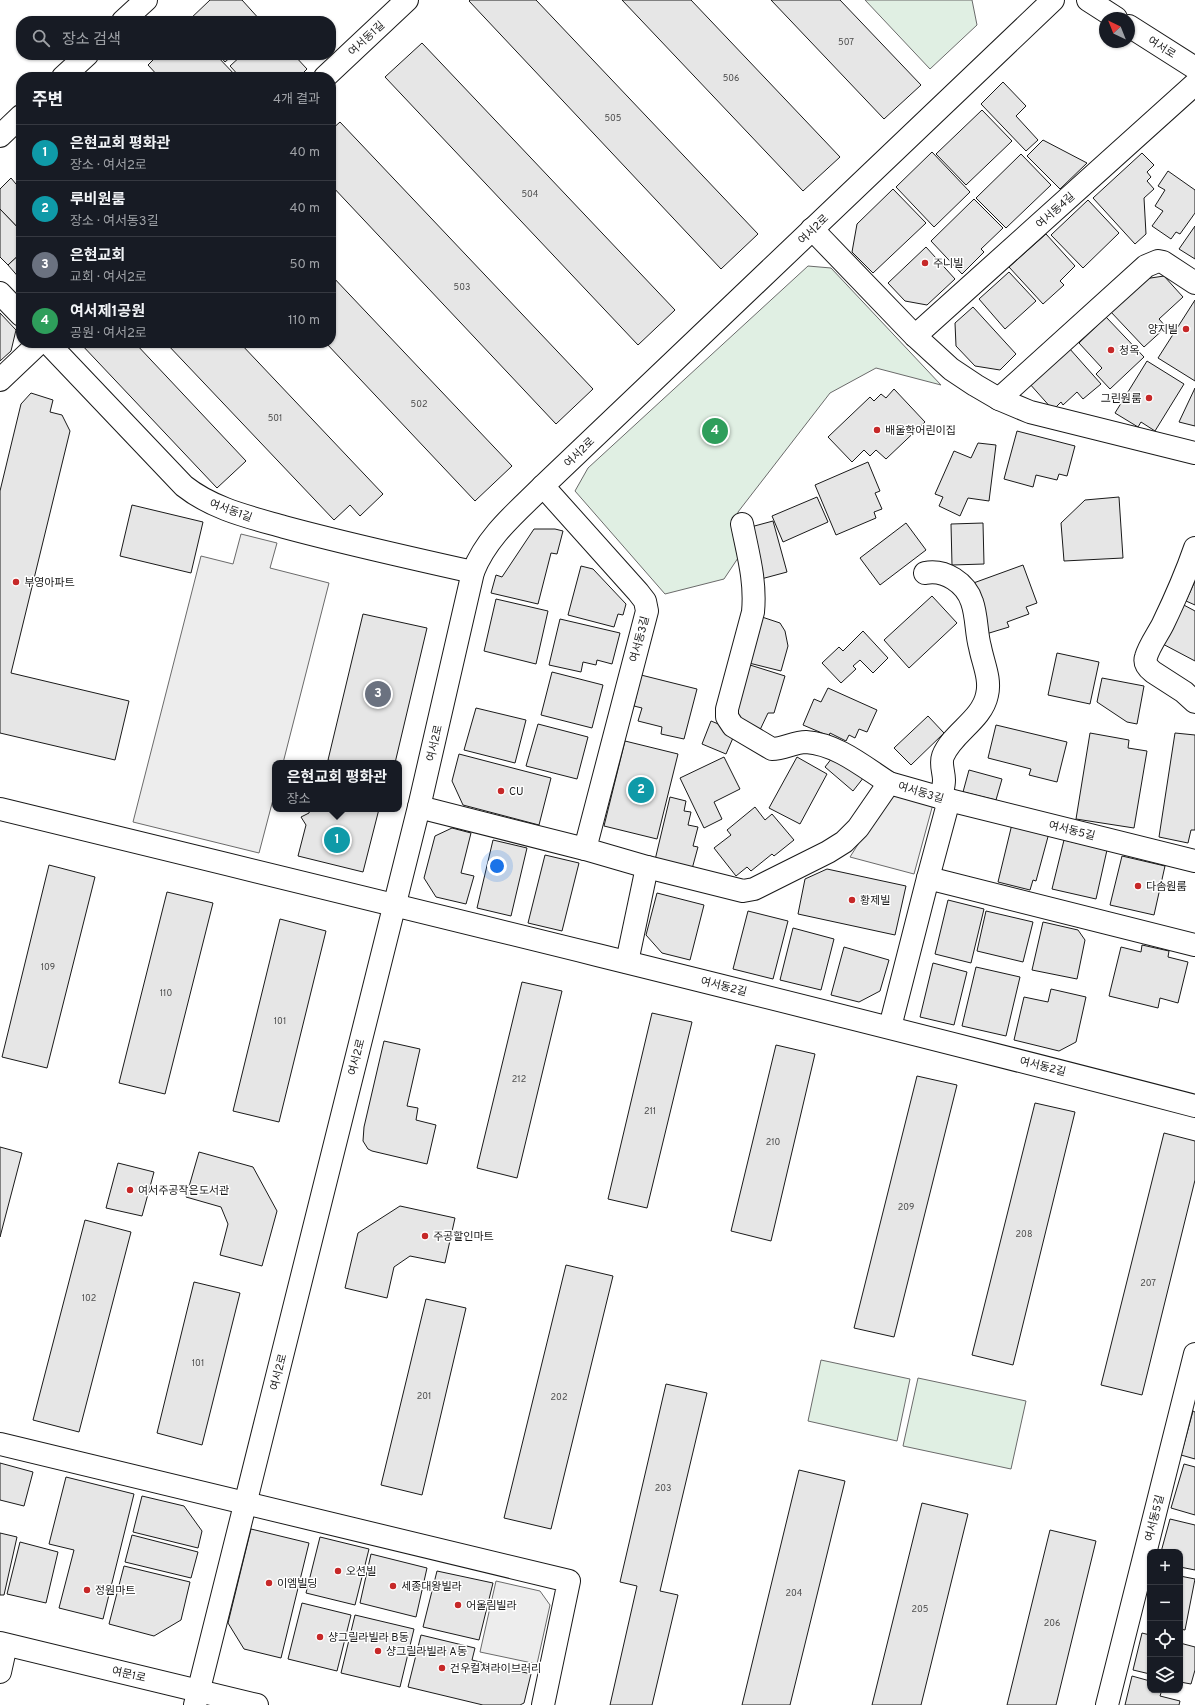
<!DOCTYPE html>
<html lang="ko">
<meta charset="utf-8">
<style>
:root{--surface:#171b24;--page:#242831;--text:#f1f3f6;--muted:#9ea1a6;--line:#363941;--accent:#ea580c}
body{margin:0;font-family:Overpass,"Noto Sans KR",sans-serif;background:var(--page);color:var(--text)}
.controls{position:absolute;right:12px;bottom:12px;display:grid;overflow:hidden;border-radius:8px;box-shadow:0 1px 3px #0004}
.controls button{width:36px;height:36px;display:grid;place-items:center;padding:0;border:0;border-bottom:1px solid var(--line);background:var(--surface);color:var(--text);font:20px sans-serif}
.compass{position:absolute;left:1099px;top:12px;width:36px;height:36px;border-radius:50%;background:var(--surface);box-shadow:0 1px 3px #0004;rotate:317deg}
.you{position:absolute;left:497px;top:866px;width:14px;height:14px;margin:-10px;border:3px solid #fff;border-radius:50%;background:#1a73e8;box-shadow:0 0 0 6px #1a73e833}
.badge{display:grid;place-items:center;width:26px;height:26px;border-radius:50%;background:var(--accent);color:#fff;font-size:13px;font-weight:700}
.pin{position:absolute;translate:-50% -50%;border:2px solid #fff;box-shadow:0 1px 4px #0006}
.popup{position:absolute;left:272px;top:760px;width:130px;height:52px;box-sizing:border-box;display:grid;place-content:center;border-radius:8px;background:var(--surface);filter:drop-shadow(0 1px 3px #0005);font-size:13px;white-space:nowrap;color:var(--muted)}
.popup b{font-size:15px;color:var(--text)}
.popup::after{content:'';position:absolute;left:50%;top:100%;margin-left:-8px;border:8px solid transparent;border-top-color:var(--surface)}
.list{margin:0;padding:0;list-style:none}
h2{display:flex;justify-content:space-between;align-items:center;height:52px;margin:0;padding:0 16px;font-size:17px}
h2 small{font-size:13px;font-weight:400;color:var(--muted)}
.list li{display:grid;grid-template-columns:26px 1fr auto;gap:12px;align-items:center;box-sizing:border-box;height:56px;padding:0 16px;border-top:1px solid var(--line)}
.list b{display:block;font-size:15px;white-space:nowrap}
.list p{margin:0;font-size:13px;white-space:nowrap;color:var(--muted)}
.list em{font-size:13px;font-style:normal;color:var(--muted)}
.icon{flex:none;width:22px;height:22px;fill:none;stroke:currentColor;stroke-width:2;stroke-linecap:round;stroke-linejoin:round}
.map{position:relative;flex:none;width:1195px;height:1705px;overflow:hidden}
.search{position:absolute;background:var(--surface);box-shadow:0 1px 3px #0004;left:16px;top:16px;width:320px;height:44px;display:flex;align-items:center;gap:10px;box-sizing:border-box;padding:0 14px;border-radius:16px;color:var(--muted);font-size:15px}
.panel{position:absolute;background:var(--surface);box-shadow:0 1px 3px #0004;left:16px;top:72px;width:320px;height:276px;border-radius:16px}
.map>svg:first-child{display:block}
.green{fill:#e0efe3;stroke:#6a6a6a}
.parking{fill:#ededed;stroke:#6a6a6a}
.building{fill:#e6e6e6;stroke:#1a1a1a}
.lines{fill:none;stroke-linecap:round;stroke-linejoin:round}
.street-casing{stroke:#1a1a1a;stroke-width:24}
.secondary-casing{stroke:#1a1a1a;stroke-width:24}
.street{stroke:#fff;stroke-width:22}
.secondary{stroke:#fff;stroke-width:22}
.poi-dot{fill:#c62828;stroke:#fff;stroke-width:1.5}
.labels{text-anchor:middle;stroke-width:3;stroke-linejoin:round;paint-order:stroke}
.number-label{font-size:9px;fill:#4d4d4d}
.street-label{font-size:11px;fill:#1a1a1a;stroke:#fff}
.poi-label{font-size:11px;fill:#1a1a1a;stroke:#fff;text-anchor:start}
</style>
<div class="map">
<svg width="1195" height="1705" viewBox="0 0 1195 1705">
<rect width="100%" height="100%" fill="#fff"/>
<!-- green -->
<g class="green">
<polygon points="865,0 972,0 977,25 930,69"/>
<polygon points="808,266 831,268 941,385 876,368 830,393 738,512 738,558 724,579 665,594 575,491 588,468"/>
<polygon points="821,1360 910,1379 897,1441 808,1421"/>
<polygon points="918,1378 1026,1401 1011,1469 903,1446"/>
</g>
<!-- parking -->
<g class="parking">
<polygon points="241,534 277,543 270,568 329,583 283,763 275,763 275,792 259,853 133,822 201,556 233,564"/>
<polygon points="891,792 933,804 914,874 850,857"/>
<polygon points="496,1581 540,1591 550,1605 537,1664 480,1652"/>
</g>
<!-- building -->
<g class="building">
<polygon points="210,0 242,0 261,21 188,21"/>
<polygon points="470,0 536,0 758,234 721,269 469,1"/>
<polygon points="622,0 691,0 840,157 803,191"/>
<polygon points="771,0 840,0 921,85 884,119"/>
<polygon points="422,43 675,310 638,345 385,77"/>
<polygon points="158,55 216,55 237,77 159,77 148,65"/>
<polygon points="219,55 233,55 225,62"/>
<polygon points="242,55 294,55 307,69 299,77 240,77 230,66"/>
<polygon points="1003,82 1026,106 1016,116 1038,140 1026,151 981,104"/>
<polygon points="982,110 1012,141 966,185 936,154"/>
<polygon points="340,122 593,389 556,424 331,185 331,130"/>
<polygon points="1043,140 1087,163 1060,189 1027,156"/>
<polygon points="932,152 970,192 934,227 896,187"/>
<polygon points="1142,153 1154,165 1147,172 1151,177 1147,181 1154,189 1144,198 1146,234 1135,244 1093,198"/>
<polygon points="1021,154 1051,185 1006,228 976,198"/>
<polygon points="1168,171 1195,190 1195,213 1180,234 1176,232 1171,239 1152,226 1163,211 1155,206 1165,190 1158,186"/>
<polygon points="11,178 21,190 21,231 0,209 0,189"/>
<polygon points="893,189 926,223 873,273 852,252 857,224"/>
<polygon points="974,199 1003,228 981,249 984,252 962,274 931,241"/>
<polygon points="1088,200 1119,233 1083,268 1051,235"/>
<polygon points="0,209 21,231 21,253 8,265 0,257"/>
<polygon points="1195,226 1195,259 1179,249"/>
<polygon points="1046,234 1075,266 1060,281 1064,285 1043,304 1009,267"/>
<polygon points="926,247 955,279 927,305 905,301 888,283"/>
<polygon points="21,253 21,280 8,265"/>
<polygon points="1009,272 1036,301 1005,329 979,299"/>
<polygon points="331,275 512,466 475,501 326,343 331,343"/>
<polygon points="1164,276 1183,297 1159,319 1166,327 1144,347 1110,311 1144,279"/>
<polygon points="1195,300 1195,381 1158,358"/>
<polygon points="973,307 1016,354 1000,370 975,366 956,346 955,323"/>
<polygon points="0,313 16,330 11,351 0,361"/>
<polygon points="1106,317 1144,357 1110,389 1096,374 1102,368 1079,343"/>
<polygon points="80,343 135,343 246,461 217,488"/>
<polygon points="166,343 240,343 383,494 360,516 350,505 334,520"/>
<polygon points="1069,348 1101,384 1083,399 1077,392 1063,405 1061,402 1053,410 1029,383"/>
<polygon points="1147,361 1184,384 1155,431 1141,422 1138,427 1115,413"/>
<polygon points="1195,388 1195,426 1179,422"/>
<polygon points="894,389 925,422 886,459 876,450 870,456 864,450 852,462 828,437 870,397 874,401 881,394 886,398"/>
<polygon points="31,393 53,400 50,412 62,415 70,431 11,673 129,701 115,760 0,733 0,491 21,404"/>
<polygon points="1017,431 1075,446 1067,476 1059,474 1057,480 1036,475 1033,487 1004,479"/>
<polygon points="978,443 996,445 989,501 968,498 960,516 939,506 943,497 935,494 954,451 971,458"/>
<polygon points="868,462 880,491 875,493 882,509 874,512 876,518 836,535 815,485"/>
<polygon points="817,497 828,522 783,542 772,516"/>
<polygon points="1119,497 1123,558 1064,561 1061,523 1085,500"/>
<polygon points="132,505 203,522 191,573 120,556"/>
<polygon points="773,521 787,572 761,579 747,528"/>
<polygon points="906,523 926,550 880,585 860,558"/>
<polygon points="983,523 984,564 952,565 951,524"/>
<polygon points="534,529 555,529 563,531 557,554 551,553 538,604 491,593 496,575 502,577"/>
<polygon points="1023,565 1037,603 1026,607 1029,614 1007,622 1009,627 986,634 968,585"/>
<polygon points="581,566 593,569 626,604 623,615 618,614 614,627 568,615"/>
<polygon points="1195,581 1195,605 1186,601"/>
<polygon points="932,596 957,623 909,668 884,640"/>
<polygon points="496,599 548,611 536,664 484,651"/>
<polygon points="1180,603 1195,611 1195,661 1159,642"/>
<polygon points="363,614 427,628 395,763 340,763 328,760"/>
<polygon points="762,617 780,623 785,631 788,646 781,671 749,663"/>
<polygon points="560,619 620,633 612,664 597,660 596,665 583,662 581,672 549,665"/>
<polygon points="863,631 888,658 873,673 860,660 853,666 856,669 841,683 822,663 839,647 843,651"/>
<polygon points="1057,653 1099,662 1090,704 1048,695"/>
<polygon points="750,665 785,676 774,713 768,713 759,732 738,720 736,714"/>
<polygon points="552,672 603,685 592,728 541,715"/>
<polygon points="641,675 697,689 684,739 661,734 662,727 638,721 642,708 634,706"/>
<polygon points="1102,678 1144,686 1137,724 1127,722 1097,702"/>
<polygon points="828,688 877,710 867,732 859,729 855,738 849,735 846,741 830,733 829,736 803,725 814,699 821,702"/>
<polygon points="476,708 526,720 515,763 464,750"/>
<polygon points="928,716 944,733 911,765 894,748"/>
<polygon points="711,721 736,731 726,754 702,744"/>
<polygon points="538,724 588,737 577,779 526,766"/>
<polygon points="996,725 1067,742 1057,782 1029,775 1031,769 988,758"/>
<polygon points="1090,733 1129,740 1128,748 1147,751 1134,828 1076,819"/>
<polygon points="1175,733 1195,735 1195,830 1191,830 1188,843 1159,837"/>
<polygon points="625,741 678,754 657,839 604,826"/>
<polygon points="836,753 864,777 853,791 825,767"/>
<polygon points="459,754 551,778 539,825 463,805 452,781"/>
<polygon points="724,757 740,789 714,802 722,819 704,828 680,778"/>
<polygon points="797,757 827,774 800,824 769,808"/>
<polygon points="969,770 1002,779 996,800 963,792"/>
<polygon points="670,797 686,801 684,811 691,812 688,825 698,827 693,846 698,847 692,869 655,860"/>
<polygon points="755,807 765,820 772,814 794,840 774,856 772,854 751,871 747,867 736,876 714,848 731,835 727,830"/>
<polygon points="310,809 379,809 363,872 298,856 306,825 301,817 309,813"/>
<polygon points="1012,824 1049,833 1036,881 1033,880 1030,890 998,882"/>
<polygon points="452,828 471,833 461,873 474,876 466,904 436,897 424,878 435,836"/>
<polygon points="493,840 527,848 511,916 477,908"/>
<polygon points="1064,840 1107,850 1096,899 1052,889"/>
<polygon points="545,855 579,863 562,931 528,923"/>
<polygon points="1122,856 1165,866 1154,915 1110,905"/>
<polygon points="49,865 95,877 47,1068 2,1057"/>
<polygon points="827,869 906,886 895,935 798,914 805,879"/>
<polygon points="167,892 213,903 165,1094 119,1083"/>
<polygon points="657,893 704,905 690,960 662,953 646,935"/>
<polygon points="948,900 984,909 971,963 935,954"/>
<polygon points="748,911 788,921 773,979 733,969"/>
<polygon points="986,911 1033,922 1023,962 977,951"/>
<polygon points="280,919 326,931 279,1122 233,1111"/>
<polygon points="1043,922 1078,930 1085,940 1077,979 1032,970"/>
<polygon points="793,928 834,939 821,990 780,980"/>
<polygon points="1142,945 1169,951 1168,957 1188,962 1178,1003 1160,998 1158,1008 1109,996 1121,947 1141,952"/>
<polygon points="844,947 889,960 880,991 859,1002 831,995"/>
<polygon points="933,963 967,972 954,1025 920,1017"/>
<polygon points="976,967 1020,977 1006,1036 962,1026"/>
<polygon points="522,982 562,991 517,1178 477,1168"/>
<polygon points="1051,989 1086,997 1076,1042 1059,1051 1014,1040 1024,997 1048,1002"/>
<polygon points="652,1013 692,1022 647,1208 608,1199"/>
<polygon points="384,1041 420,1049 407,1106 418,1108 416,1120 436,1125 427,1164 372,1151 368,1149 363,1141 364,1127"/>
<polygon points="776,1045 815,1054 771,1241 731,1231"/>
<polygon points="917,1076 957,1085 894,1337 854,1328"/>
<polygon points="1035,1103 1075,1112 1013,1365 972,1355"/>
<polygon points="1164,1133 1195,1141 1195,1180 1142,1395 1101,1385"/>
<polygon points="0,1147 22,1153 0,1237"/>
<polygon points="199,1152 253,1167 277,1211 262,1266 220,1255 228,1224 221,1207 186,1197"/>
<polygon points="118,1163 154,1172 142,1216 106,1208"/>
<polygon points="400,1206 455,1218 445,1263 410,1256 394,1267 387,1298 345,1288 358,1233"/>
<polygon points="85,1220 131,1232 79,1432 33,1420"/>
<polygon points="566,1265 613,1276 551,1529 504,1518"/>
<polygon points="194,1282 240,1293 202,1445 157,1433"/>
<polygon points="426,1299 466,1308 422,1495 381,1485"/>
<polygon points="666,1384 707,1393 660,1591 678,1595 652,1705 610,1705 637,1586 620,1582"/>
<polygon points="1193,1411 1195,1412 1195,1459 1181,1455"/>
<polygon points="0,1463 33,1472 24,1506 0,1500"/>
<polygon points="1184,1464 1195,1467 1195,1515 1171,1508"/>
<polygon points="799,1470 845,1481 790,1705 742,1705"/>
<polygon points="66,1477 134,1494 103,1619 59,1608 74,1550 49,1544"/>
<polygon points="142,1496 184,1506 202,1531 198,1548 133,1532"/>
<polygon points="922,1503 968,1514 921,1705 872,1705"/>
<polygon points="1170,1519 1195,1525 1195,1570 1180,1567 1180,1552 1161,1552"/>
<polygon points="251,1529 309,1543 281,1658 244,1649 228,1623"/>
<polygon points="1050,1530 1096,1541 1056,1705 1007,1705"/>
<polygon points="0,1533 17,1537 4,1595 0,1595"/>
<polygon points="132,1535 198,1552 191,1578 125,1562"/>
<polygon points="320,1537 369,1549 355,1605 306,1593"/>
<polygon points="20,1542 58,1552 46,1603 7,1594"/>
<polygon points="371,1554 427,1568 416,1617 360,1603"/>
<polygon points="124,1566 190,1582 181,1620 154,1636 109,1624"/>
<polygon points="437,1571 493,1583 479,1640 423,1627"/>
<polygon points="1180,1576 1195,1579 1185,1630 1180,1629"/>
<polygon points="302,1603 351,1615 337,1671 288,1659"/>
<polygon points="355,1615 414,1629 400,1687 341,1673"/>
<polygon points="1142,1633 1150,1635 1150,1674 1133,1670"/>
<polygon points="421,1635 475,1648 472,1660 531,1674 524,1703 520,1705 483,1705 408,1687"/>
<polygon points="1180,1643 1195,1647 1195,1670 1191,1684 1180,1682"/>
<polygon points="1132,1676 1150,1681 1150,1690 1162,1690 1160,1696 1180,1701 1179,1705 1125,1705"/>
</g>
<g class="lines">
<!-- street casing -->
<g class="street-casing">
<g id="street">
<polyline points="325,77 407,0"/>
<polyline points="812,229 915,336 951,369 975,385 999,399 1030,412 1195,453"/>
<polyline points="0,293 21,315"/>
<polyline points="915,336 1195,84"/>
<path d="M48 343 184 486C213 509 249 517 284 527 347 544 410 558 473 572"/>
<polyline points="0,380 39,343"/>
<polyline points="999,399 1146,266 1158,261 1163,262 1195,283"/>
<polyline points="543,486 638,592 645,601 647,611 585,849 647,867 743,891 754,889 828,852 844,842 858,828 889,783 949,800 928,878 1195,945"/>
<path d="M742 524C748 554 756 581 753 612L727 709V717L733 726 772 749C784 749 794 742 806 742 837 744 864 767 889 783"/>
<path d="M1195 548C1186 574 1175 599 1163 624 1158 634 1149 646 1146 657 1144 663 1148 668 1153 672L1184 692 1195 702"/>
<path d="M925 573C945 569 966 583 972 602 977 616 976 633 980 647 983 663 991 679 987 695 982 720 952 733 943 756 940 764 944 772 944 780 944 786 942 792 941 798"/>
<polyline points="949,800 1195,861"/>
<polyline points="419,807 585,849"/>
<path d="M0 809C399 906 798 1003 1195 1106"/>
<polyline points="627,962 647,867"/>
<polyline points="890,1027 928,878"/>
<polyline points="0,1444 569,1581 543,1705"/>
<polyline points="0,1672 6,1645"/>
<path d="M195 1705 419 807 473 572C487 536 517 512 543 486L1053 0"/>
<polyline points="1107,1705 1195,1354"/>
</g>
</g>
<!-- secondary casing -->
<g class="secondary-casing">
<g id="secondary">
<polyline points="1088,0 1116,18"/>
<polyline points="123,21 146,0"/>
<polyline points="1129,26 1195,68"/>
<polyline points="63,77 87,55"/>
<polyline points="0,136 21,116"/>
<polyline points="0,1643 257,1705"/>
</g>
</g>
<!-- street -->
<use href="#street" class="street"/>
<!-- secondary -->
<use href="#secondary" class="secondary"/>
</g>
<!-- markers -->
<g class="poi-dot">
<circle cx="925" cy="263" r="4"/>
<circle cx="1186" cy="329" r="4"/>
<circle cx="1111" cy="350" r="4"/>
<circle cx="1149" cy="398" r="4"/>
<circle cx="877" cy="430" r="4"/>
<circle cx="16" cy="582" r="4"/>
<circle cx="501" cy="791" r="4"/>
<circle cx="1138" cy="886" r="4"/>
<circle cx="852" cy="900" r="4"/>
<circle cx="130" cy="1190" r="4"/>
<circle cx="425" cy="1236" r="4"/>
<circle cx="338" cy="1571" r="4"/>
<circle cx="269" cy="1583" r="4"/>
<circle cx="393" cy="1586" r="4"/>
<circle cx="87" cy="1590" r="4"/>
<circle cx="458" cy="1605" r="4"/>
<circle cx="320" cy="1637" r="4"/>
<circle cx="378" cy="1651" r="4"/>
<circle cx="442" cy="1668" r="4"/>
</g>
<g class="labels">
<!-- number labels -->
<g class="number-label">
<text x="846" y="45">507</text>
<text x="731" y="81">506</text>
<text x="613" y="121">505</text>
<text x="530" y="197">504</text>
<text x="462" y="290">503</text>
<text x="419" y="407">502</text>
<text x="275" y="421">501</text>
<text x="48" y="970">109</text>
<text x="166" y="996">110</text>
<text x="280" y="1024">101</text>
<text x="519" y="1082">212</text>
<text x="650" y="1114">211</text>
<text x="773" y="1145">210</text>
<text x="906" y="1210">209</text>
<text x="1024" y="1237">208</text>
<text x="1148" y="1286">207</text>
<text x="89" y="1301">102</text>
<text x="198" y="1366">101</text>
<text x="424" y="1399">201</text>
<text x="559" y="1400">202</text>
<text x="663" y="1491">203</text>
<text x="794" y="1596">204</text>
<text x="920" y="1612">205</text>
<text x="1052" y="1626">206</text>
</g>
<!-- street labels -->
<g class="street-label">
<text transform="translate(366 38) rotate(-43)" y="4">여서동1길</text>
<text transform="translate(1162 47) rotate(32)" y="4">여서로</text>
<text transform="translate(1055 210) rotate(-42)" y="4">여서동4길</text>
<text transform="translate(813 229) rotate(-44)" y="4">여서2로</text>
<text transform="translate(579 452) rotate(-44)" y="4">여서2로</text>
<text transform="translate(231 510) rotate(20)" y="4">여서동1길</text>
<text transform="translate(639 639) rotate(-75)" y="4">여서동3길</text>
<text transform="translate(434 743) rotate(-77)" y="4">여서2로</text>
<text transform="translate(921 792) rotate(17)" y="4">여서동3길</text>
<text transform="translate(1072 830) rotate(14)" y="4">여서동5길</text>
<text transform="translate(724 986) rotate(14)" y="4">여서동2길</text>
<text transform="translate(356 1057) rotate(-76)" y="4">여서2로</text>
<text transform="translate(1043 1066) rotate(14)" y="4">여서동2길</text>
<text transform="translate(278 1372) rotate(-76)" y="4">여서2로</text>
<text transform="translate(1154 1518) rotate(-76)" y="4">여서동5길</text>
<text transform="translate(129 1674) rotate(13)" y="4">여문1로</text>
</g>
<!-- poi labels -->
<g class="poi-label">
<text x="933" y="267">주니빌</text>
<text x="1178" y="333" text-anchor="end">양지빌</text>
<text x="1119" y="354">청옥</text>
<text x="1141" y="402" text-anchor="end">그린원룸</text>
<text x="885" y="434">배울학어린이집</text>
<text x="24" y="586">부영아파트</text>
<text x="509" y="795">CU</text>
<text x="1146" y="890">다솜원룸</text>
<text x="860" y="904">황제빌</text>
<text x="138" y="1194">여서주공작은도서관</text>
<text x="433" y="1240">주공할인마트</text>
<text x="346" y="1575">오션빌</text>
<text x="277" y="1587">이엠빌딩</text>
<text x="401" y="1590">세종대왕빌라</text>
<text x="95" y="1594">정원마트</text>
<text x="466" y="1609">어울림빌라</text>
<text x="328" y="1641">샹그릴라빌라 B동</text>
<text x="386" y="1655">샹그릴라빌라 A동</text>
<text x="450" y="1672">건우컬쳐라이브러리</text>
</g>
</g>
</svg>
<div class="controls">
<button>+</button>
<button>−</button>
<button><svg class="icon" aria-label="locate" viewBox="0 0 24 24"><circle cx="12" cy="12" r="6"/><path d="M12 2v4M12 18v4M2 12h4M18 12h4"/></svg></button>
<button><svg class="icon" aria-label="layers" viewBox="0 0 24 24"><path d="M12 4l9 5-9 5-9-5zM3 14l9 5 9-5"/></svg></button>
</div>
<svg class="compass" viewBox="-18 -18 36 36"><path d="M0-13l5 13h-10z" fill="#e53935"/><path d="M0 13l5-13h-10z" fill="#9ea1a6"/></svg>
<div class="you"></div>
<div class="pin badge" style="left:337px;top:840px;background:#0f9aa8">1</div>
<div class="popup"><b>은현교회 평화관</b>장소</div>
<div class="pin badge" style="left:641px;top:790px;background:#0f9aa8">2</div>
<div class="pin badge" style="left:378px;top:694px;background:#6b7280">3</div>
<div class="pin badge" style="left:715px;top:431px;background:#2e9e5b">4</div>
<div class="search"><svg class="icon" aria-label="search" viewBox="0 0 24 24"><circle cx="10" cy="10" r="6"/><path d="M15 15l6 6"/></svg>장소 검색</div>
<section class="panel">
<h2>주변<small>4개 결과</small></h2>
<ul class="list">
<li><span class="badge" style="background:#0f9aa8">1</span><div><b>은현교회 평화관</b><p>장소 · 여서2로</p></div><em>40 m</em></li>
<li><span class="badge" style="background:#0f9aa8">2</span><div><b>루비원룸</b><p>장소 · 여서동3길</p></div><em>40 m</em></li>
<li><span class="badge" style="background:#6b7280">3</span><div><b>은현교회</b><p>교회 · 여서2로</p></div><em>50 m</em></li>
<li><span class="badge" style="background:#2e9e5b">4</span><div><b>여서제1공원</b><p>공원 · 여서2로</p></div><em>110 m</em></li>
</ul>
</section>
</div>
